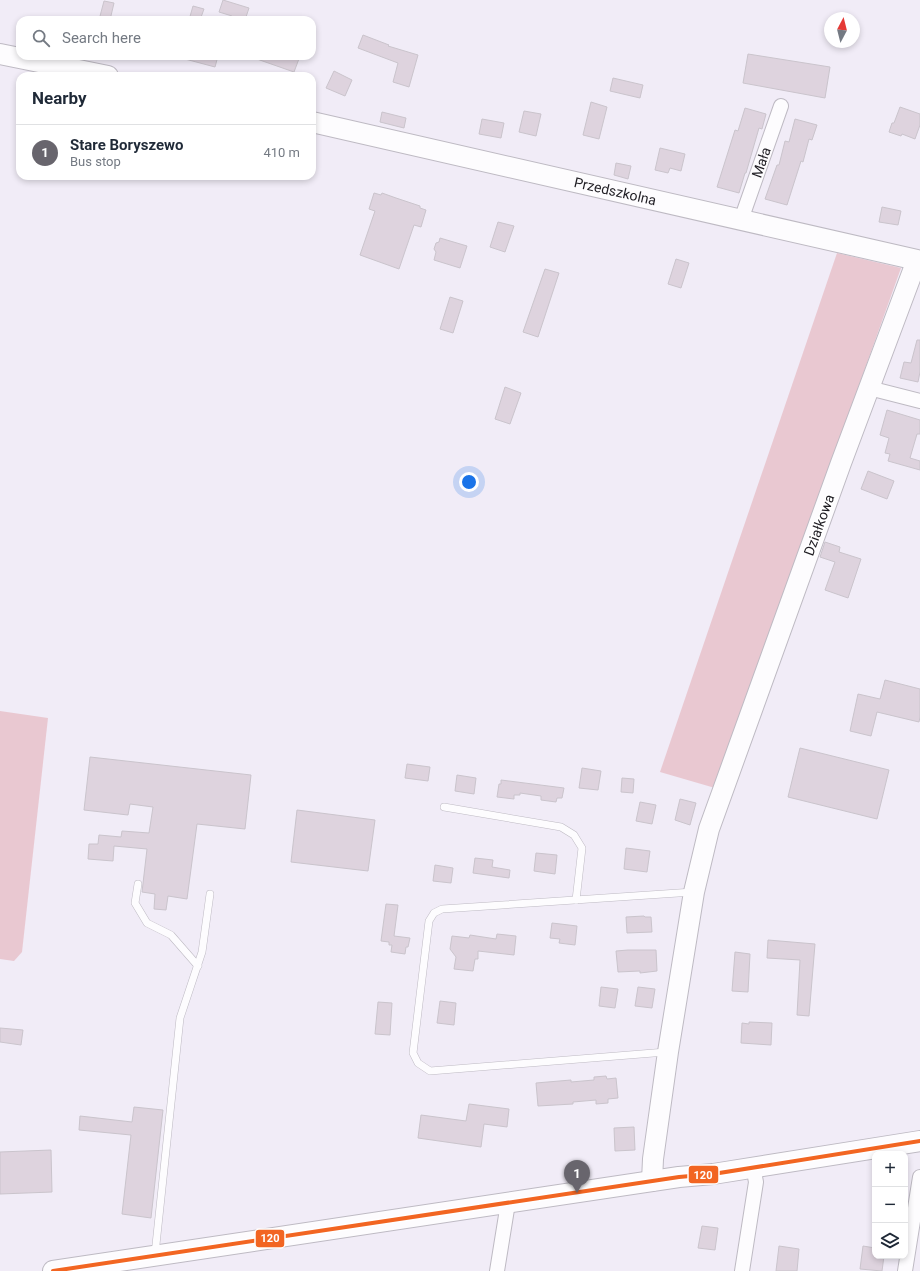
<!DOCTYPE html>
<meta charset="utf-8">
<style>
:root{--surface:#fff;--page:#f6f6f7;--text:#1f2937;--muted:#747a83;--line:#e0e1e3;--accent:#68656d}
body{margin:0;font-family:Roboto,sans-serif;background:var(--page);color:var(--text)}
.controls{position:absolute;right:12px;bottom:12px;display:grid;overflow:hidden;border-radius:8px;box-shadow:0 2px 6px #0003}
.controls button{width:36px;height:36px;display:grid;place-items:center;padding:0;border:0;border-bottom:1px solid var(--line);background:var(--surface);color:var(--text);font:20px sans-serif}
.compass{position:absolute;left:824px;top:12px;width:36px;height:36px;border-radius:50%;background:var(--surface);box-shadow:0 2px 6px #0003;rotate:7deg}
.you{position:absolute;left:469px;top:482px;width:14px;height:14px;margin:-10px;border:3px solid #fff;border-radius:50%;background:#1a73e8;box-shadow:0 0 0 6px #1a73e833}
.badge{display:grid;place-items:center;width:26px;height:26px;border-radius:50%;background:var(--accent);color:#fff;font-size:13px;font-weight:700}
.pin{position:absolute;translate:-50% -33px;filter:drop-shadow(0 1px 2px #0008)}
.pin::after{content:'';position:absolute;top:21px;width:14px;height:12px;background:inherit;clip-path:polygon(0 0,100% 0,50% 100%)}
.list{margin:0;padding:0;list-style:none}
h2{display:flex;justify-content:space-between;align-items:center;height:52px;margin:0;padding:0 16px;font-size:17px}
h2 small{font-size:13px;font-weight:400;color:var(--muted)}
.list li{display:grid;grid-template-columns:26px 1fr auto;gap:12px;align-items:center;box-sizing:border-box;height:56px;padding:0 16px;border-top:1px solid var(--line)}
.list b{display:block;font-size:15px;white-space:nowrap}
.list p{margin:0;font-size:13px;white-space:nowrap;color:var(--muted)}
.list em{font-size:13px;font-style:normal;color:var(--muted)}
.icon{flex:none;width:22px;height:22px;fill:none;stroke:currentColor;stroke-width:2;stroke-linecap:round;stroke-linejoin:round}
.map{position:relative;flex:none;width:920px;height:1271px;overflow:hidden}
.search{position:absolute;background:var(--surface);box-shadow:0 2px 6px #0003;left:16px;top:16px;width:300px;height:44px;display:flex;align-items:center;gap:10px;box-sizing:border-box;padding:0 14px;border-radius:12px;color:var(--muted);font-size:15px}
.panel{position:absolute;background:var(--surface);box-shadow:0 2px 6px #0003;left:16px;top:72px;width:300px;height:108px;border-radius:12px}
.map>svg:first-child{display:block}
.green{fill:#e9c8d1}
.building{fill:#ded3de;stroke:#cac4cc}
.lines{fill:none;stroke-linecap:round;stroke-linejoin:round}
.lane-casing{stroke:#bebac3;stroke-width:8}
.street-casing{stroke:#bebac3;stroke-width:16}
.secondary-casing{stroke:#bebac3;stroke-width:22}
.lane{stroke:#fdfcfe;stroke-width:7}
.street{stroke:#fdfcfe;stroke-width:14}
.secondary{stroke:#fdfcfe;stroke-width:20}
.bus-1-casing{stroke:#fff;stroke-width:7}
.bus-1{stroke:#f26522;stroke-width:4}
.labels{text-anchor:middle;stroke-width:3;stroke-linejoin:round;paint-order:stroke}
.street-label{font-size:14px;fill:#1f1d23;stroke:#fff}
.line-badge{stroke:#fff;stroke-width:1.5}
.badge-label{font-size:11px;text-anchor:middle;font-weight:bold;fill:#fff}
</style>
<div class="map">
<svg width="920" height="1271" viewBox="0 0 920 1271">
<rect width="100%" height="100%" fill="#f1ecf7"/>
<!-- green -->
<g class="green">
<polygon points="837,253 901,268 715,788 660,772"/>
<polygon points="0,711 48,718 22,952 14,961 0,959"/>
</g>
<!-- building -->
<g class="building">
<polygon points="223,0 249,8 245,20 230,20 232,16 219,12"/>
<polygon points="104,1 114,3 110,20 99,20"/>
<polygon points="193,6 204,9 200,20 189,20"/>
<polygon points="363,35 389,45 388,46 418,55 409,87 393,82 398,63 358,48"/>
<polygon points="748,54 830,67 825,98 743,83"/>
<polygon points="186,56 218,56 215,67 185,59"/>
<polygon points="254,56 300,56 294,72 254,58"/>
<polygon points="334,71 352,80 345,96 326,88"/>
<polygon points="613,78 643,85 640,98 610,91"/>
<polygon points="591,102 607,107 599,139 583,135"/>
<polygon points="900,107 920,114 920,125 915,139 902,134 901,136 889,132 892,123 894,123"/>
<polygon points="745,108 766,114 762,129 759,128 746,173 745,173 739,193 717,187 735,130 738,131"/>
<polygon points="524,111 541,114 536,136 519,132"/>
<polygon points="382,112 406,118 404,128 380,122"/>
<polygon points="482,119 504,123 501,138 479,134"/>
<polygon points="795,119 817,125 812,140 809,139 803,162 801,161 787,205 765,199 777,165 779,165 785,141 789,142"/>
<polygon points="660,148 685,154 681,171 670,168 668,173 655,170"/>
<polygon points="616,163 631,166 628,179 614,175"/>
<polygon points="374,193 381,195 382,193 396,198 420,206 420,208 426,210 421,227 414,225 399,269 360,255 375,211 369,209"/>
<polygon points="882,207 901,211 898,225 879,222"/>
<polygon points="498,222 514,226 505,252 490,247"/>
<polygon points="440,238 467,246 460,268 434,260 436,252 434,249 436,243 439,242"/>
<polygon points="676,259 689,263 681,288 668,284"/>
<polygon points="545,269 559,273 538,337 523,332"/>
<polygon points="450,297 463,301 453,333 440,329"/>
<polygon points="917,340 920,340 920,372 918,382 900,378 904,362 911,363"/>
<polygon points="505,387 521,393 510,424 495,419"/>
<polygon points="887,410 920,420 920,434 917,434 910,458 920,461 920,470 888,461 890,454 885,453 889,438 880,435"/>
<polygon points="868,471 894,481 887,499 861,489"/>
<polygon points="825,542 840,547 839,552 861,559 848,598 825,590 835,562 820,557"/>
<polygon points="885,680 920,689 920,717 919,722 877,712 871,736 850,731 858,694 880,699"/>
<polygon points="800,748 889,770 877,819 788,797"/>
<polygon points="90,757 251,775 245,829 197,824 187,899 168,896 166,910 154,909 155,894 142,892 147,849 114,846 113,861 88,859 89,844 98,844 99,835 121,837 122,831 149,833 153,807 130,804 128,815 84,810"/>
<polygon points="407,764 430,767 428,781 405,778"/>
<polygon points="582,768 601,771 598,790 579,788"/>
<polygon points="457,775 476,778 474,794 455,791"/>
<polygon points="622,778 634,779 633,793 621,792"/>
<polygon points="501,780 564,788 562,798 557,798 556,802 541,800 541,796 520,793 520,795 514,795 514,799 497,797 499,784 501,784"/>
<polygon points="680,799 696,803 690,825 675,820"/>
<polygon points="640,802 656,805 652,824 636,821"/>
<polygon points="297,810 375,820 368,871 291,862"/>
<polygon points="626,848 650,851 647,872 624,869"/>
<polygon points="536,853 557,855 555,874 534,871"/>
<polygon points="475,858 493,860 492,867 510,870 509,878 473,873"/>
<polygon points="435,865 453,868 451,883 433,881"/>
<polygon points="386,904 398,905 394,936 410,938 408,947 406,947 405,954 391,952 392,945 389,945 389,942 381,941"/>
<polygon points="644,916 645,917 651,917 652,932 627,933 626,917"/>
<polygon points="552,923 577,926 575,945 559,943 560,939 550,938"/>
<polygon points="497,934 516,936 514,955 478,951 478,959 475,959 473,971 454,969 456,957 450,949 452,936 469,938 470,935 496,939"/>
<polygon points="768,940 815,944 809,1016 797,1015 800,960 767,958"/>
<polygon points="628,950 656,950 657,971 640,973 640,971 618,972 616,951"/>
<polygon points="735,952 750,954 748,992 732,991"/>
<polygon points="601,987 618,989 615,1008 599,1006"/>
<polygon points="638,987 655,989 652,1008 635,1006"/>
<polygon points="440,1001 456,1003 454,1025 437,1023"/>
<polygon points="378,1002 392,1003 390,1035 375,1034"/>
<polygon points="749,1022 772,1023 771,1045 741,1043 742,1023 749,1024"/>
<polygon points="0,1028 23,1030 21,1045 0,1042"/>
<polygon points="606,1076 607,1079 616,1078 618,1098 608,1099 608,1103 596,1104 596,1100 573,1102 573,1104 538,1106 536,1083 571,1080 571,1082 594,1080 594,1077"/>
<polygon points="469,1104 509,1109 507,1127 484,1124 481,1147 418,1138 421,1115 466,1121"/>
<polygon points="134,1107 163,1110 151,1218 122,1214 131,1135 79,1130 80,1116 132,1122"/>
<polygon points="634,1127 635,1150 615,1151 614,1128"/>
<polygon points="51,1150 52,1192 0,1194 0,1152"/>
<polygon points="702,1226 718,1228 715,1250 698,1248"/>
<polygon points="779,1246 799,1249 797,1271 776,1271"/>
<polygon points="863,1246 875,1248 875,1256 884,1256 882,1271 860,1269"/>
</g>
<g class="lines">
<!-- lane casing -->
<g class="lane-casing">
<g id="lane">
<polyline points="444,807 561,827 574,835 582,848 576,900"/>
<polyline points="138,884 135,903 147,923 171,935 198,966"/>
<polyline points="666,1052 430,1071 418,1063 413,1053 429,921 434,913 442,909 693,892"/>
<polyline points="155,1254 180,1018 202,952 210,894"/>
</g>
</g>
<!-- street casing -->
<g class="street-casing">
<g id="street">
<path id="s1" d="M741 220 781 106"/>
<polyline points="869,388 920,401"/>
<polyline points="497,1271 508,1203"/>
<polyline points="742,1271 756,1182 753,1167"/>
<polyline points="905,1271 920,1177"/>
</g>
</g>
<!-- secondary casing -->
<g class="secondary-casing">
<g id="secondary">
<polyline points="0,54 108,76"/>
<path id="s2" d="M312 122 917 260 841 463 709 829 694 892 668 1052 653 1159 652 1181"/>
<polyline points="53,1271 679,1177 713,1174 920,1141"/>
</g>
</g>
<!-- lane -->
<use href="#lane" class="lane"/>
<!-- street -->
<use href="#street" class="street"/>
<!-- secondary -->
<use href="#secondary" class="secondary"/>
<!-- bus-1 casing -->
<g class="bus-1-casing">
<polyline id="bus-1" points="53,1271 679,1177 713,1174 920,1141"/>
</g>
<!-- bus-1 -->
<use href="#bus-1" class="bus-1"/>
</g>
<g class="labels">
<!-- street labels -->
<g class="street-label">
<text dy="5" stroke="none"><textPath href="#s1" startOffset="61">Mała</textPath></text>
<text dy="5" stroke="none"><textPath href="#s2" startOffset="311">Przedszkolna</textPath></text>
<text transform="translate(819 525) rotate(-70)" y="5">Działkowa</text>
</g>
</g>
<g class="line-badge">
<rect x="688" y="1165" width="31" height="19" rx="4" fill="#f26522"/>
<rect x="255" y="1229" width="30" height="19" rx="4" fill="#f26522"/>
</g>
<g class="badge-label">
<text x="703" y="1179">120</text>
<text x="270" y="1242">120</text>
</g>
</svg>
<div class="controls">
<button>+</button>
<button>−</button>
<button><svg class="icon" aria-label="layers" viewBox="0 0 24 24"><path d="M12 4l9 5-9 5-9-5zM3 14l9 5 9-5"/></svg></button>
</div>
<svg class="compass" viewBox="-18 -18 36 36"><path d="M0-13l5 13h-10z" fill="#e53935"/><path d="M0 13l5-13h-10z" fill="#747a83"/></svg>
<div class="you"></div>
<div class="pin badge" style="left:577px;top:1193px">1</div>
<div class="search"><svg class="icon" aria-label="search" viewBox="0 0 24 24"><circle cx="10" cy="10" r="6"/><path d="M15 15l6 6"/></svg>Search here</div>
<section class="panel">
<h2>Nearby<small></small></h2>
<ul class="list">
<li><span class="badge">1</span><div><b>Stare Boryszewo</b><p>Bus stop</p></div><em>410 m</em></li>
</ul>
</section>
</div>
